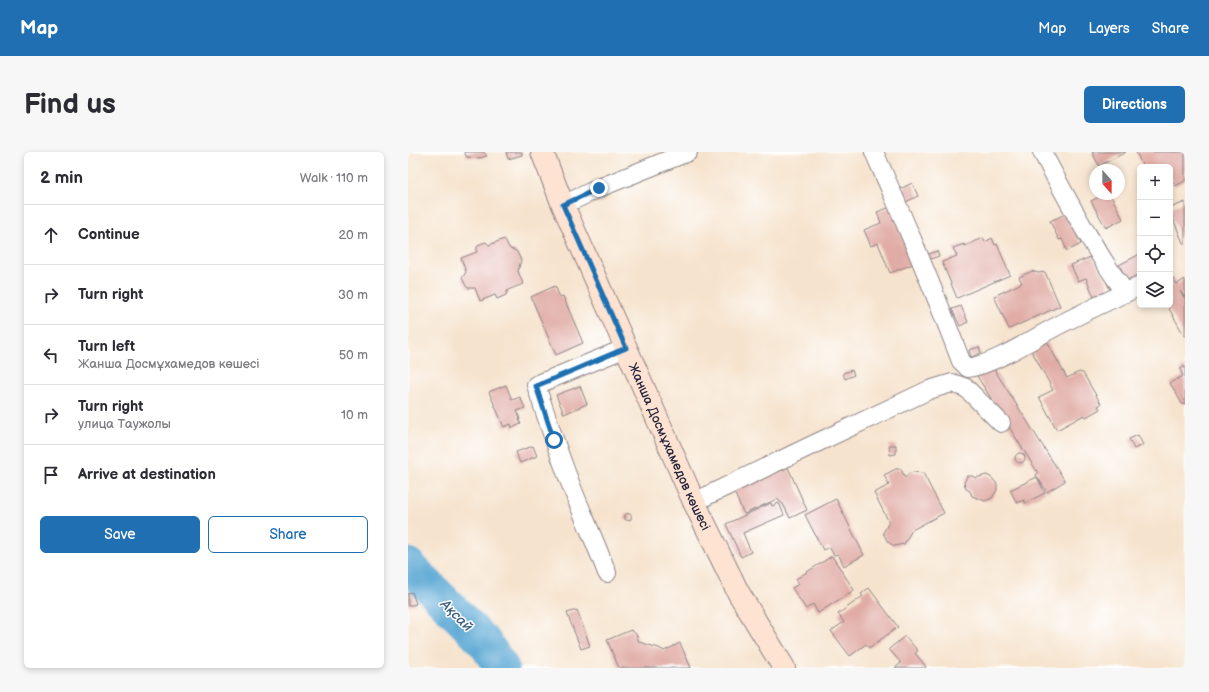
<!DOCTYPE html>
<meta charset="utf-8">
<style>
:root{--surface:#fff;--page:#f7f7f7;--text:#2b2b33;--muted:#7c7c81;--line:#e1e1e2;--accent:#1f6fb2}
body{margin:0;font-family:"Balsamiq Sans",sans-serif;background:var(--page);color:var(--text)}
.controls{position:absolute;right:12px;top:12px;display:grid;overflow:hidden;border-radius:6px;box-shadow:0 2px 6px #0003}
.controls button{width:36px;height:36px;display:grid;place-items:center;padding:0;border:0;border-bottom:1px solid var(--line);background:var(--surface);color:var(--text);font:20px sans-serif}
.compass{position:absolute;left:681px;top:12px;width:36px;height:36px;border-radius:50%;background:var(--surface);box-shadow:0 2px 6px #0003;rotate:159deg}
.stop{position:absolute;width:12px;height:12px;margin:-9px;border:3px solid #1f6fb2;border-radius:50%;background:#fff}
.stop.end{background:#1f6fb2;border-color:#fff;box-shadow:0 1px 4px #0008}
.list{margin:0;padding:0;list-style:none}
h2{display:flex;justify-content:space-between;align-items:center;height:52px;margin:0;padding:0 16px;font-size:17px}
h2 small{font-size:13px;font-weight:400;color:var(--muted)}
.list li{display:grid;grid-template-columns:26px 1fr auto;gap:12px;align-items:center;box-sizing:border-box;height:60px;padding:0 16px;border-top:1px solid var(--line)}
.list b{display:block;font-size:15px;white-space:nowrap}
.list p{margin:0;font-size:13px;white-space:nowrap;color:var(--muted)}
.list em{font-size:13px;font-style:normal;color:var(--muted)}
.actions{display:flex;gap:8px;padding:12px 16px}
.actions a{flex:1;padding:9px 0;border:1px solid var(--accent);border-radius:6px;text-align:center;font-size:14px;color:var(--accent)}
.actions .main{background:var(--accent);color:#fff}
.icon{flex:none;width:22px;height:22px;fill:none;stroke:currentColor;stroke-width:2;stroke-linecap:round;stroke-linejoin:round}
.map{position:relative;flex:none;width:777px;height:516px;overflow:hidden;border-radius:6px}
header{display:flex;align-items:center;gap:24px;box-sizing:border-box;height:56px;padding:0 20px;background:var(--accent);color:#fff}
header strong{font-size:19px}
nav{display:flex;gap:22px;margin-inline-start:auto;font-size:14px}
.intro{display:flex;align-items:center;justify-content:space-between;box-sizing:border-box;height:96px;padding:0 24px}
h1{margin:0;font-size:28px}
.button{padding:10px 18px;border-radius:6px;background:var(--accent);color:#fff;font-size:14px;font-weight:700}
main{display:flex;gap:24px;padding:0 24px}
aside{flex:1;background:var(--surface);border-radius:6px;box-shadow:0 2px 6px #0003}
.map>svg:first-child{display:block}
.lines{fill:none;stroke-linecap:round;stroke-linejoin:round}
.river{stroke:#5ba8d4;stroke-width:35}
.building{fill:#e1aca5}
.street-casing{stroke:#8c8284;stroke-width:20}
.secondary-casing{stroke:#8c8284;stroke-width:24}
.street{stroke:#fff;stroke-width:18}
.secondary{stroke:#fee3d2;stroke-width:22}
.route{stroke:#1f6fb2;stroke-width:5}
.labels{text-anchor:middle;stroke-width:3;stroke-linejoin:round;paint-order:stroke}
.street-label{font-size:13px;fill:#22223b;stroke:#fff}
.water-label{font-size:14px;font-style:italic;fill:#3c5e80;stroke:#fff}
</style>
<header>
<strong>Map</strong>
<nav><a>Map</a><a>Layers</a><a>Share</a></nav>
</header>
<div class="intro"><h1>Find us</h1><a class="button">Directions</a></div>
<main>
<aside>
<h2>2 min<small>Walk · 110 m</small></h2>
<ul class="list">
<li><svg class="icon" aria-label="ahead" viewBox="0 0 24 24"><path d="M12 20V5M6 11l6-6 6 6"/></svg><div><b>Continue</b></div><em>20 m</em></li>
<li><svg class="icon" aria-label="right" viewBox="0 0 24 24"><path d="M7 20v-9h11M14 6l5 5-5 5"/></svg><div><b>Turn right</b></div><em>30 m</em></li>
<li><svg class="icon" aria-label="left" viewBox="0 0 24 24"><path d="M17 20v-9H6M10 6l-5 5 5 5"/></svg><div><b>Turn left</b><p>Жанша Досмұхамедов көшесі</p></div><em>50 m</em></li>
<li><svg class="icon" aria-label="right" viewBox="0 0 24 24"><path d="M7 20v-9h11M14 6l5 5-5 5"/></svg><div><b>Turn right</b><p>улица Таужолы</p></div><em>10 m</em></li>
<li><svg class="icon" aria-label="arrive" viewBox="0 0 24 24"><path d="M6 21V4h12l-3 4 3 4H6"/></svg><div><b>Arrive at destination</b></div></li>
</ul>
<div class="actions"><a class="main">Save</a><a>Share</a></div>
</aside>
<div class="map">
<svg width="777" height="516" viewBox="0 0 777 516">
<rect width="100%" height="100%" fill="#fff"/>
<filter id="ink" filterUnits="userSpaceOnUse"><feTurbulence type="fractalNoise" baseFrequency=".025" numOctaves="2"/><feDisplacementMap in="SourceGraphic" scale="8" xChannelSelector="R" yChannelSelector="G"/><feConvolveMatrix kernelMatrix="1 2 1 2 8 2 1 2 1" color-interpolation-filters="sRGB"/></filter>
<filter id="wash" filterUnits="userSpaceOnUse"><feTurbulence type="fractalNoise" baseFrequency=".012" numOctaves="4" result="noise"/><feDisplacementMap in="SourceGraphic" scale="16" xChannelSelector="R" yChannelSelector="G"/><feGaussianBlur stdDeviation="0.9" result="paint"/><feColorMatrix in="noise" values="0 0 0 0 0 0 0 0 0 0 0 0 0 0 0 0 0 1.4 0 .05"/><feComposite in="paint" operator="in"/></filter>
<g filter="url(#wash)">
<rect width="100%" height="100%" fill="#f6e3cd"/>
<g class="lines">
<!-- river -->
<polyline class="river" points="0,413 77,491 94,516"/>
</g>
<g id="blocks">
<!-- building -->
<g class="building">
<polygon points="56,0 76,0 79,4 72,6 59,5"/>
<polygon points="98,0 114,0 114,3 100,7"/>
<polygon points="684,0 718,0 691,14"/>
<polygon points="728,0 777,0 777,29 767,34 763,26 762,27 762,15 735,15"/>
<polygon points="504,31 510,44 496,51 490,38"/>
<polygon points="696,42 702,42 715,67 698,76 683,49"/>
<polygon points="777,50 777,91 775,91 762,59 762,56"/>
<polygon points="483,55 505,112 482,121 470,91 463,94 456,78 473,71 469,60"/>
<polygon points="660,61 670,82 669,83 673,92 659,99 654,87 651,88 642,69"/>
<polygon points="575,86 577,90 584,86 587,93 589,92 602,123 549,146 534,110 549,104 545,96 556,92 557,94"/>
<polygon points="96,87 102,97 106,98 109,100 113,108 110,119 115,132 100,138 98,143 89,147 87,143 72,149 67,136 60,136 58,134 54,126 58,120 53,106 69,100 69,95 72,92 78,90 81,93"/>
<polygon points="529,99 531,104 520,108 518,103"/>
<polygon points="732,102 732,122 719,128 711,113"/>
<polygon points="685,104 692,120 694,119 702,138 686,145 678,126 670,129 663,113"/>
<polygon points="624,119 630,121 637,120 652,154 601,177 586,144 614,131 611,125"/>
<polygon points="765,126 769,132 777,127 777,145 772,139 777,147 777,185 759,153 762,153 762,128"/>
<polygon points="147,134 152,145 155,144 175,191 148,203 123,145"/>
<polygon points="553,154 560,170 552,174 544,157"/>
<polygon points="638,188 659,226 671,220 675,221 693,252 690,254 692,257 678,265 676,263 649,278 631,245 645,238 622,196"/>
<polygon points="571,195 573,201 563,205 561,198"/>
<polygon points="584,214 657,329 639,340 628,323 630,321 569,224"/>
<polygon points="777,214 777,252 774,252 762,231 775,224 772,217"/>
<polygon points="444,218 446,223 437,227 435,221"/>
<polygon points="98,233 104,248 112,245 117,256 109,259 112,267 111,268 113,272 104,276 103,272 96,275 81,240"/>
<polygon points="172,234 179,252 156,262 148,243"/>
<polygon points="730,283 735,293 726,297 721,287"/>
<polygon points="481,293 488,293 488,302 482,303"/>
<polygon points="125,294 129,304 112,311 108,300"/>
<circle cx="612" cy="306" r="5"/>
<polygon points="378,311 399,358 382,366 375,352 369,347 336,362 324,336"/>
<polygon points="488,317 493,317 497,326 500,322 505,320 515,321 536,361 504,378 496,392 486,394 480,390 475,381 481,370 466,341 481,333 476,323"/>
<polygon points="579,323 584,326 589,332 589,338 584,346 577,349 564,344 562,339 558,337 556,331 559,324 565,324 567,326"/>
<polygon points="629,325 637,341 617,351 616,348 609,351 602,338"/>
<polygon points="428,347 456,403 436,414 430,402 426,403 421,395 415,398 397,363"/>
<polygon points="363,351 364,354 371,351 376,363 335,381 343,400 333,405 318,372"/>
<circle cx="220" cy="365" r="3.5"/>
<polygon points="424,404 446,438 410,461 405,452 398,457 384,436 391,432 388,427"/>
<polygon points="461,436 490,475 461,496 458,492 442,504 423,479 436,470 430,462 455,444 453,442"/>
<polygon points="4,440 8,452 0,454 0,442"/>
<polygon points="169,458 182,494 173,497 159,461"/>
<polygon points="223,478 228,482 231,490 251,496 256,499 272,491 283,516 211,516 199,488"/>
<polygon points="497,484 510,499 507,501 518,515 517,516 487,516 493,511 481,497"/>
</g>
</g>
</g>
<g filter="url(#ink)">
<use href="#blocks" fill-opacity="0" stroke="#8c8284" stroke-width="1"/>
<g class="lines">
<!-- street casing -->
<g class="street-casing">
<g id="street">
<path d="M466 0C497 69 526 138 553 209L560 216C587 212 624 187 649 174 676 160 704 147 732 134"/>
<path d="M634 0C660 48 685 97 718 141"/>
<polyline points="155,53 191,36 280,0"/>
<polyline points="286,350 398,296 521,238 544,231 558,236 593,271"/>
<path d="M199 421C188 391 174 362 163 333 150 300 139 267 128 233L218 196"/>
</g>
</g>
<!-- secondary casing -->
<g class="secondary-casing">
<g id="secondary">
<path id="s1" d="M134 0 155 53 286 350 330 440 376 516"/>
</g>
</g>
<!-- street -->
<use href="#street" class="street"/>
<!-- secondary -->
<use href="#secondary" class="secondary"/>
</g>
</g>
<g class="lines" filter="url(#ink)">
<!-- route -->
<polyline class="route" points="146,288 128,234 218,196 155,53 191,36"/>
</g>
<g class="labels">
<!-- street labels -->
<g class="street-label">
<text dy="5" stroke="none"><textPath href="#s1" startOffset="321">Жанша Досмұхамедов көшесі</textPath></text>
</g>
<!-- water labels -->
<g class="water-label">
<text transform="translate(49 463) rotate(45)" y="5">Ақсай</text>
</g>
</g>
</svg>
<div class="controls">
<button>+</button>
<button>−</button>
<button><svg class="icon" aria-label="locate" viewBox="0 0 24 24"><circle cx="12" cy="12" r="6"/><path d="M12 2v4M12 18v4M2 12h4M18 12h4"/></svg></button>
<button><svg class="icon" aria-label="layers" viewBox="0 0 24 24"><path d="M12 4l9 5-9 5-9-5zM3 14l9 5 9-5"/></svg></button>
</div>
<svg class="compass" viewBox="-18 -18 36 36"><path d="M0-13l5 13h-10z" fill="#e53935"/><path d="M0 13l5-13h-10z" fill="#7c7c81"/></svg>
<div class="stop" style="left:146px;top:288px"></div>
<div class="stop end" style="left:191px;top:36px"></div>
</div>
</main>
